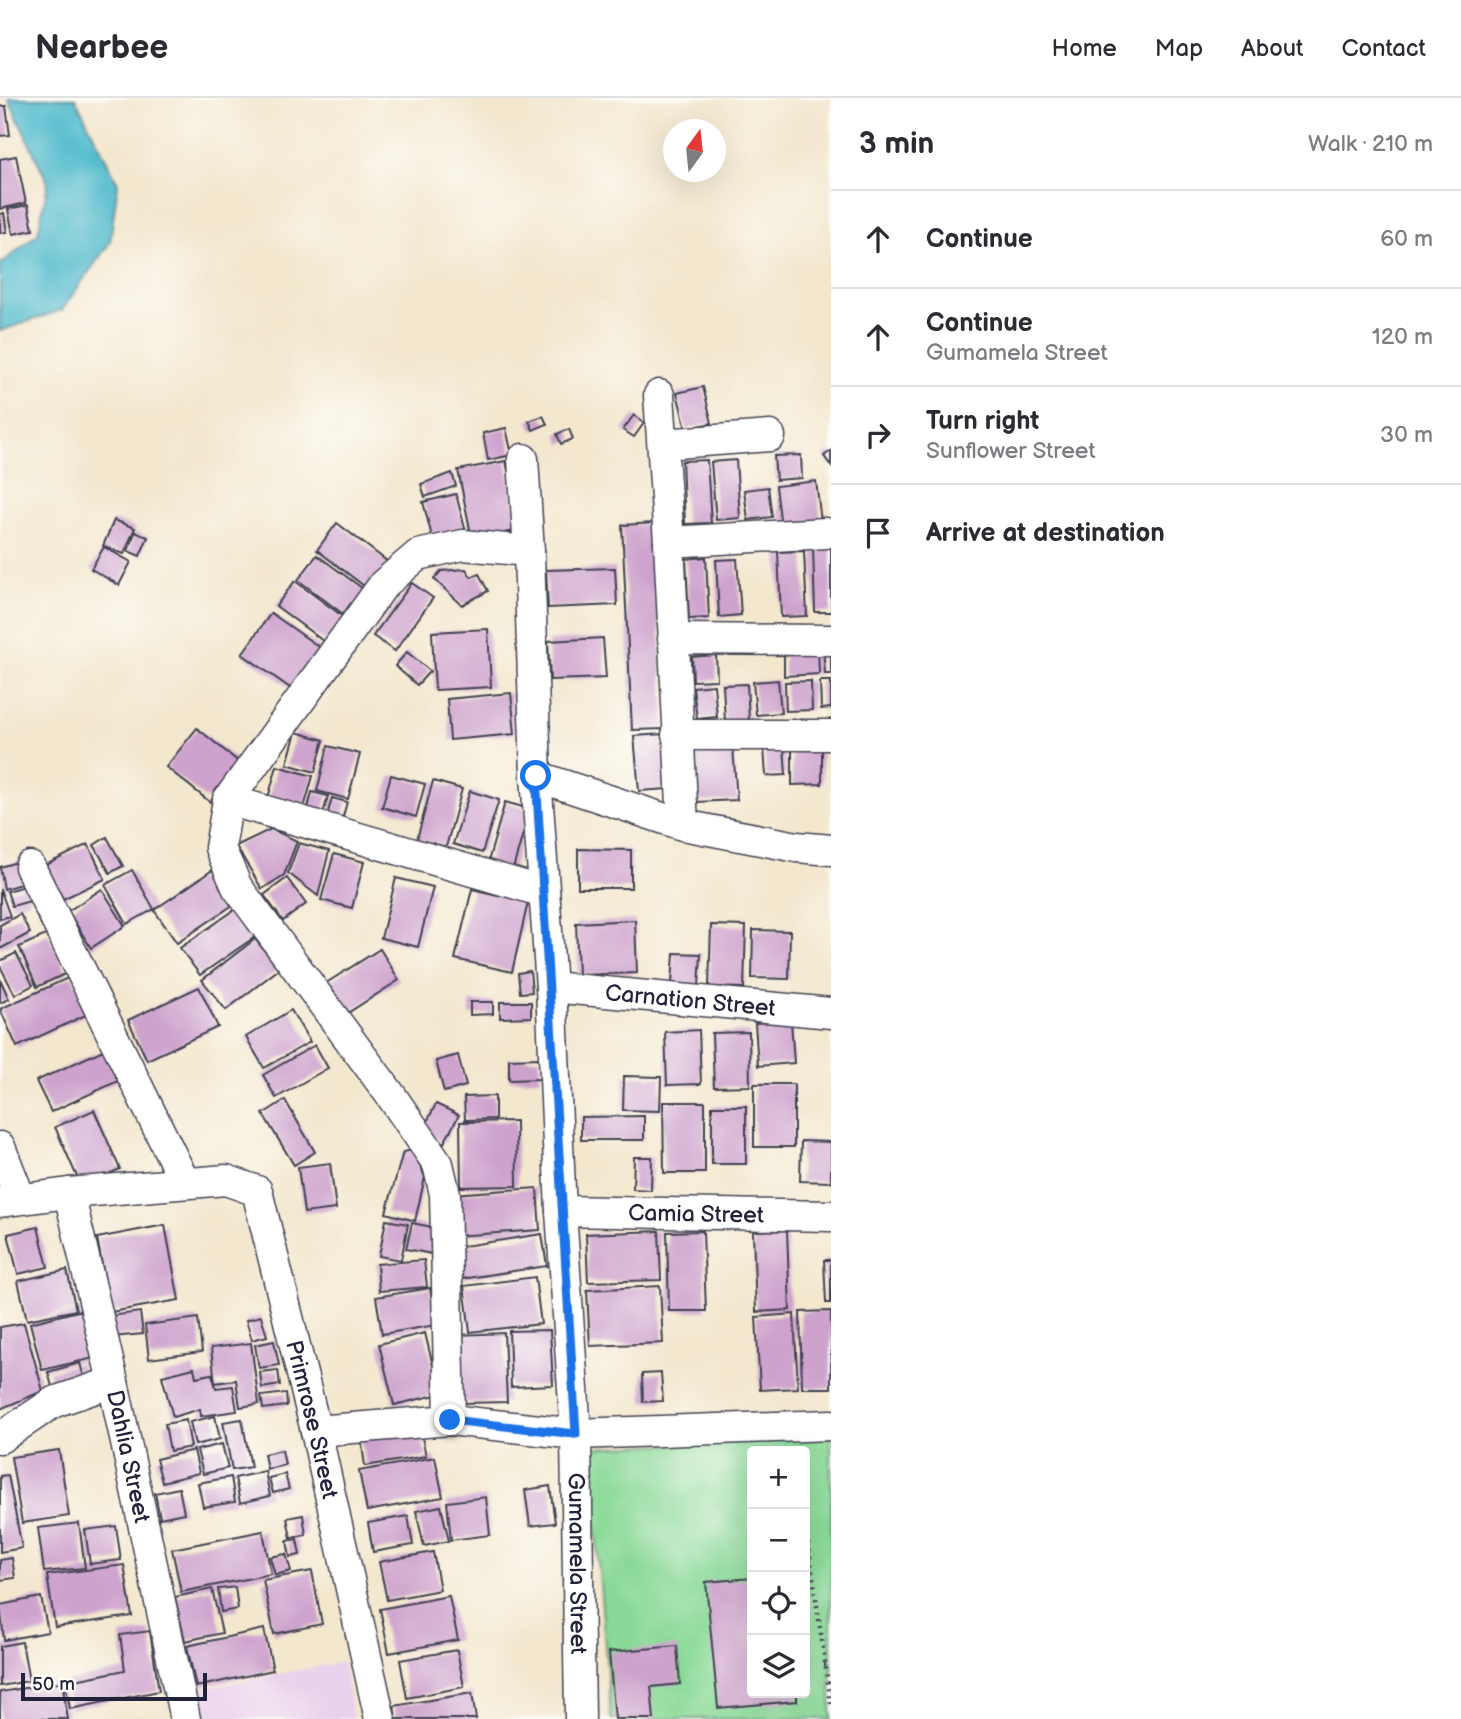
<!DOCTYPE html>
<meta charset="utf-8">
<style>
:root{--surface:#fff;--page:#f7f7f7;--text:#2b2b33;--muted:#7c7c81;--line:#e1e1e2}
body{margin:0;font-family:"Balsamiq Sans",sans-serif;background:var(--page);color:var(--text)}
.controls{position:absolute;right:21px;bottom:21px;display:grid;overflow:hidden;border-radius:7px;box-shadow:0 7px 28px #0002}
.controls button{width:63px;height:63px;display:grid;place-items:center;padding:0;border:0;border-bottom:2px solid var(--line);background:var(--surface);color:var(--text);font:35px sans-serif}
.compass{position:absolute;left:663px;top:21px;width:63px;height:63px;border-radius:50%;background:var(--surface);box-shadow:0 7px 28px #0002;rotate:15deg}
.scale{position:absolute;left:21px;bottom:18px;width:186px;box-sizing:border-box;padding-left:7px;border:4px solid #22223b;border-top:0;font-size:19px;line-height:24px;white-space:nowrap;color:#22223b;-webkit-text-stroke:5px #fdfcf7;paint-order:stroke}
.stop{position:absolute;width:21px;height:21px;margin:-16px;border:5px solid #1a73e8;border-radius:50%;background:#fff}
.stop.end{background:#1a73e8;border-color:#fff;box-shadow:0 2px 7px #0008}
.list{margin:0;padding:0;list-style:none}
h2{display:flex;justify-content:space-between;align-items:center;height:91px;margin:0;padding:0 28px;font-size:30px}
h2 small{font-size:23px;font-weight:400;color:var(--muted)}
.list li{display:grid;grid-template-columns:46px 1fr auto;gap:21px;align-items:center;box-sizing:border-box;height:98px;padding:0 28px;border-top:2px solid var(--line)}
.list b{display:block;font-size:26px;white-space:nowrap}
.list p{margin:0;font-size:23px;white-space:nowrap;color:var(--muted)}
.list em{font-size:23px;font-style:normal;color:var(--muted)}
.icon{flex:none;width:38px;height:38px;fill:none;stroke:currentColor;stroke-width:2;stroke-linecap:round;stroke-linejoin:round}
.map{position:relative;flex:none;width:831px;height:1621px;overflow:hidden}
header{display:flex;align-items:center;gap:42px;box-sizing:border-box;height:98px;padding:0 35px;background:var(--surface);border-bottom:2px solid var(--line)}
header strong{font-size:33px}
nav{display:flex;gap:38px;margin-inline-start:auto;font-size:24px}
main{display:flex}
aside{flex:1;background:var(--surface)}
.map>svg:first-child{display:block}
.built{fill:#ead1ec}
.green{fill:#8ad998;stroke:#567e6a;stroke-width:2;fill-rule:evenodd}
.water{fill:#50bacc;stroke:#396e84;stroke-width:2}
.building{fill:#cda2cd}
.lines{fill:none;stroke-linecap:round;stroke-linejoin:round}
.minor-casing{stroke:#414051;stroke-width:33}
.path{stroke:#414051;stroke-width:4.5;stroke-dasharray:2 5;stroke-linecap:butt}
.minor{stroke:#fff;stroke-width:30}
.route{stroke:#1a73e8;stroke-width:9}
.labels{text-anchor:middle;stroke-width:5;stroke-linejoin:round;paint-order:stroke}
.street-label{font-size:23px;fill:#22223b;stroke:#fdfcf7}
</style>
<header>
<strong>Nearbee</strong>
<nav><a>Home</a><a>Map</a><a>About</a><a>Contact</a></nav>
</header>
<main>
<div class="map">
<svg width="831" height="1621" viewBox="0 0 831 1621">
<rect width="100%" height="100%" fill="#fdfcf7"/>
<filter id="ink" filterUnits="userSpaceOnUse"><feTurbulence type="fractalNoise" baseFrequency=".0143" numOctaves="2"/><feDisplacementMap in="SourceGraphic" scale="14" xChannelSelector="R" yChannelSelector="G"/><feConvolveMatrix kernelMatrix="1 2 1 2 8 2 1 2 1" color-interpolation-filters="sRGB"/></filter>
<filter id="wash" filterUnits="userSpaceOnUse"><feTurbulence type="fractalNoise" baseFrequency=".00686" numOctaves="4" result="noise"/><feDisplacementMap in="SourceGraphic" scale="28" xChannelSelector="R" yChannelSelector="G"/><feGaussianBlur stdDeviation="1.57" result="paint"/><feColorMatrix in="noise" values="0 0 0 0 0 0 0 0 0 0 0 0 0 0 0 0 0 1.4 0 .05"/><feComposite in="paint" operator="in"/></filter>
<g filter="url(#wash)">
<rect width="100%" height="100%" fill="#f3e7ce"/>
<!-- built -->
<polygon class="built" points="343,1564 353,1621 203,1621 194,1592"/>
<!-- green -->
<path class="green" d="M831 1338V1621H611L589 1350ZM752 1353H805V1595H752Z"/>
<!-- water -->
<polygon class="water" points="8,0 75,0 118,85 110,144 62,212 0,233 0,167 38,135 48,85"/>
<g id="blocks">
<!-- building -->
<g class="building">
<polygon points="0,8 6,8 10,37 0,38"/>
<polygon points="16,58 26,105 0,111 0,61"/>
<polygon points="28,107 33,132 13,136 8,111"/>
<polygon points="4,115 7,134 0,135 0,116"/>
<polygon points="703,289 712,325 686,331 677,295"/>
<polygon points="634,317 644,325 634,339 623,332"/>
<polygon points="543,318 547,326 533,332 529,323"/>
<polygon points="506,330 512,357 488,362 483,335"/>
<polygon points="569,331 573,341 561,346 557,336"/>
<polygon points="831,353 831,368 824,358"/>
<polygon points="801,357 802,380 776,382 774,358"/>
<polygon points="707,362 711,425 685,426 682,363"/>
<polygon points="736,362 740,420 716,422 711,364"/>
<polygon points="506,363 520,432 472,441 458,372"/>
<polygon points="452,375 456,388 425,399 421,386"/>
<polygon points="816,383 821,424 781,429 776,388"/>
<polygon points="768,389 772,419 748,422 744,392"/>
<polygon points="456,396 467,438 434,446 423,404"/>
<polygon points="114,422 135,430 124,456 103,448"/>
<polygon points="337,425 392,467 372,494 317,452"/>
<polygon points="654,425 665,631 632,632 622,427"/>
<polygon points="135,434 148,439 140,458 128,453"/>
<polygon points="104,449 131,464 119,487 91,471"/>
<polygon points="813,449 831,449 831,514 815,514"/>
<polygon points="804,453 807,518 781,519 778,454"/>
<polygon points="317,457 370,496 351,522 298,482"/>
<polygon points="706,459 709,520 689,521 686,461"/>
<polygon points="737,461 741,517 719,519 716,462"/>
<polygon points="615,470 617,507 548,510 546,472"/>
<polygon points="466,471 471,479 479,476 488,493 462,507 434,481 441,473"/>
<polygon points="295,483 353,526 334,551 276,508"/>
<polygon points="412,485 433,500 395,553 373,538"/>
<polygon points="271,515 322,551 293,592 242,556"/>
<polygon points="488,531 491,589 435,592 432,534"/>
<polygon points="603,540 606,580 550,582 548,543"/>
<polygon points="818,550 819,576 784,578 784,551"/>
<polygon points="823,550 831,550 831,576 825,576"/>
<polygon points="407,554 430,573 417,587 395,568"/>
<polygon points="716,557 717,582 693,583 692,559"/>
<polygon points="778,582 781,615 756,617 753,584"/>
<polygon points="811,583 812,612 786,613 785,584"/>
<polygon points="820,583 831,583 831,610 821,611"/>
<polygon points="747,586 749,622 725,623 723,587"/>
<polygon points="714,587 717,619 697,621 693,589"/>
<polygon points="511,595 515,636 450,642 447,601"/>
<polygon points="197,630 240,665 210,704 166,669"/>
<polygon points="296,634 324,642 315,674 287,666"/>
<polygon points="664,636 668,691 639,693 634,638"/>
<polygon points="328,648 360,656 348,701 317,693"/>
<polygon points="784,648 786,677 766,678 764,649"/>
<polygon points="733,649 737,702 696,704 692,651"/>
<polygon points="792,651 822,651 822,686 792,687"/>
<polygon points="277,668 313,678 302,717 266,707"/>
<polygon points="391,677 425,686 416,719 382,709"/>
<polygon points="433,683 462,691 446,749 417,741"/>
<polygon points="470,693 499,702 482,755 453,746"/>
<polygon points="312,694 328,698 320,727 305,722"/>
<polygon points="332,700 347,704 340,729 325,725"/>
<polygon points="505,704 530,711 511,778 486,771"/>
<polygon points="271,731 297,743 284,777 262,791 236,748"/>
<polygon points="107,739 123,768 110,775 94,747"/>
<polygon points="299,745 329,753 318,798 288,775"/>
<polygon points="88,746 105,781 63,801 46,767"/>
<polygon points="578,751 631,752 631,790 578,790"/>
<polygon points="334,756 364,764 352,810 321,802"/>
<polygon points="20,763 27,784 4,791 0,769"/>
<polygon points="217,769 240,802 177,845 154,812"/>
<polygon points="132,772 154,811 127,826 105,787"/>
<polygon points="287,780 306,806 283,823 264,797"/>
<polygon points="396,780 433,789 418,849 381,840"/>
<polygon points="25,788 30,803 12,808 7,793"/>
<polygon points="0,791 10,818 0,821"/>
<polygon points="102,791 125,828 91,850 68,813"/>
<polygon points="472,791 528,804 512,874 455,861"/>
<polygon points="236,811 256,838 200,877 180,850"/>
<polygon points="20,816 30,835 0,851 0,827"/>
<polygon points="635,822 637,875 578,877 576,825"/>
<polygon points="711,827 746,828 744,890 709,889"/>
<polygon points="753,832 790,833 789,881 752,880"/>
<polygon points="48,836 67,875 37,889 19,849"/>
<polygon points="255,841 279,871 226,912 202,882"/>
<polygon points="380,851 399,882 343,918 323,887"/>
<polygon points="16,855 33,887 15,897 0,868 0,863"/>
<polygon points="674,855 701,856 699,888 672,886"/>
<polygon points="530,873 532,894 520,895 518,875"/>
<polygon points="72,878 90,915 17,949 0,911"/>
<polygon points="0,881 9,901 0,905"/>
<polygon points="199,889 218,929 147,962 128,922"/>
<polygon points="470,904 493,904 493,916 470,917"/>
<polygon points="500,904 531,904 531,919 500,920"/>
<polygon points="291,912 310,944 264,970 246,939"/>
<polygon points="791,923 794,965 758,968 755,925"/>
<polygon points="699,932 701,986 667,987 665,934"/>
<polygon points="749,934 750,988 714,989 712,935"/>
<polygon points="315,947 328,970 276,1000 263,977"/>
<polygon points="103,952 118,983 51,1014 36,983"/>
<polygon points="458,957 466,988 444,994 436,963"/>
<polygon points="540,960 540,981 509,982 509,961"/>
<polygon points="624,978 661,979 660,1013 623,1012"/>
<rect x="754" y="986" width="40" height="63"/>
<polygon points="495,998 495,1021 465,1022 464,999"/>
<polygon points="285,1002 315,1054 294,1067 263,1016"/>
<polygon points="663,1004 705,1004 705,1075 664,1075"/>
<polygon points="436,1006 459,1017 444,1045 422,1033"/>
<rect x="712" y="1008" width="34" height="58"/>
<polygon points="94,1012 120,1071 81,1088 55,1029"/>
<polygon points="644,1018 644,1042 581,1042 581,1019"/>
<polygon points="516,1023 517,1088 461,1089 460,1024"/>
<polygon points="801,1043 831,1044 831,1084 800,1083"/>
<polygon points="413,1052 425,1079 415,1123 386,1115 403,1054"/>
<polygon points="634,1059 652,1059 651,1092 633,1091"/>
<polygon points="330,1065 336,1111 304,1115 298,1069"/>
<polygon points="537,1090 540,1132 455,1138 452,1096"/>
<polygon points="386,1122 408,1126 401,1162 379,1158"/>
<polygon points="412,1125 437,1130 432,1156 406,1151"/>
<polygon points="165,1127 179,1202 111,1214 97,1140"/>
<polygon points="38,1129 48,1169 18,1176 8,1136"/>
<polygon points="787,1132 790,1212 756,1214 753,1133"/>
<polygon points="659,1133 661,1182 588,1184 586,1136"/>
<polygon points="703,1133 706,1213 669,1213 667,1134"/>
<polygon points="542,1136 547,1168 461,1181 457,1149"/>
<polygon points="424,1162 427,1189 379,1193 377,1166"/>
<polygon points="824,1162 831,1162 831,1205 826,1205"/>
<polygon points="67,1172 76,1212 27,1222 18,1183"/>
<polygon points="535,1179 541,1226 470,1234 464,1188"/>
<polygon points="660,1188 663,1245 590,1248 587,1192"/>
<polygon points="430,1190 436,1227 382,1236 376,1199"/>
<polygon points="82,1212 94,1260 42,1272 30,1225"/>
<polygon points="831,1213 831,1290 802,1290 800,1214"/>
<polygon points="140,1214 143,1236 112,1239 110,1218"/>
<polygon points="794,1216 798,1290 760,1292 756,1219"/>
<polygon points="261,1218 267,1238 252,1242 246,1222"/>
<polygon points="198,1220 202,1254 149,1261 145,1227"/>
<polygon points="24,1225 43,1293 0,1311 0,1229"/>
<polygon points="550,1232 553,1287 511,1289 509,1233"/>
<polygon points="425,1235 440,1296 394,1307 379,1246"/>
<polygon points="504,1235 507,1304 462,1305 459,1237"/>
<polygon points="274,1243 279,1267 259,1270 255,1247"/>
<polygon points="251,1245 259,1306 240,1309 236,1282 215,1285 211,1250"/>
<polygon points="80,1265 85,1283 53,1292 48,1274"/>
<polygon points="194,1270 196,1279 212,1276 216,1290 233,1288 237,1313 201,1318 200,1311 173,1319 162,1278"/>
<polygon points="278,1272 280,1287 262,1290 260,1274"/>
<polygon points="661,1275 663,1303 643,1304 642,1276"/>
<polygon points="286,1295 287,1308 263,1311 261,1298"/>
<polygon points="215,1318 220,1341 195,1347 190,1324"/>
<polygon points="242,1321 251,1369 232,1372 223,1324"/>
<polygon points="186,1322 191,1349 170,1353 165,1326"/>
<polygon points="420,1330 426,1358 365,1368 361,1340"/>
<polygon points="222,1346 228,1370 203,1376 197,1352"/>
<polygon points="59,1352 69,1418 22,1425 11,1359"/>
<polygon points="194,1352 199,1375 162,1384 156,1361"/>
<polygon points="282,1352 285,1367 267,1371 264,1356"/>
<polygon points="435,1359 443,1399 367,1413 359,1373"/>
<polygon points="265,1373 270,1398 240,1405 235,1380"/>
<polygon points="285,1376 289,1391 273,1395 269,1380"/>
<polygon points="8,1377 22,1450 0,1454 0,1378"/>
<polygon points="231,1379 235,1404 203,1409 198,1385"/>
<polygon points="550,1388 555,1425 530,1428 525,1392"/>
<polygon points="179,1390 184,1415 160,1420 155,1395"/>
<polygon points="486,1399 490,1437 451,1442 447,1404"/>
<polygon points="441,1408 449,1443 424,1448 416,1413"/>
<polygon points="303,1417 306,1437 291,1440 287,1420"/>
<polygon points="408,1418 413,1447 373,1454 368,1425"/>
<polygon points="79,1425 85,1470 44,1474 38,1430"/>
<polygon points="116,1428 121,1462 90,1466 85,1432"/>
<polygon points="263,1433 271,1476 181,1494 172,1451"/>
<polygon points="297,1441 300,1457 290,1459 287,1443"/>
<polygon points="433,1454 440,1492 387,1502 379,1464"/>
<polygon points="286,1456 291,1473 275,1477 270,1459"/>
<polygon points="12,1460 15,1480 0,1482 0,1462"/>
<polygon points="124,1467 132,1518 55,1529 47,1477"/>
<polygon points="312,1473 322,1526 274,1536 263,1482"/>
<polygon points="752,1480 752,1595 797,1595 797,1603 718,1610 706,1484"/>
<polygon points="235,1489 238,1511 221,1514 218,1491"/>
<polygon points="212,1491 222,1535 185,1543 175,1499"/>
<polygon points="449,1498 458,1542 389,1555 380,1511"/>
<polygon points="41,1499 48,1534 4,1542 0,1507"/>
<polygon points="264,1531 273,1572 196,1589 187,1548"/>
<polygon points="150,1533 159,1593 70,1611 65,1584 125,1572 120,1537"/>
<polygon points="22,1544 29,1583 0,1588 0,1548"/>
<polygon points="677,1548 680,1586 651,1589 654,1621 615,1621 609,1554"/>
<polygon points="457,1552 464,1589 407,1600 400,1562"/>
<polygon points="62,1584 68,1621 0,1621 0,1594"/>
<polygon points="472,1595 476,1621 396,1621 394,1608"/>
</g>
</g>
</g>
<g filter="url(#ink)">
<use href="#blocks" fill-opacity="0" stroke="#414051" stroke-width="2"/>
<g class="lines">
<!-- minor casing -->
<g class="minor-casing">
<g id="minor">
<polyline points="659,297 669,444 683,727"/>
<polyline points="663,346 770,338"/>
<path id="s1" d="M523 361 529 453 536 678 551 889 561 1113 576 1336 580 1621"/>
<polyline points="669,444 826,435"/>
<polyline points="673,541 831,542"/>
<polyline points="677,637 831,637"/>
<polyline points="536,678 683,727 797,749 831,752"/>
<polyline points="228,702 544,794"/>
<polyline points="30,769 185,1085"/>
<path id="s2" d="M551 889 831 915"/>
<polyline points="0,1049 20,1100"/>
<path id="s3" d="M69 1095 113 1284 185 1621"/>
<path id="s4" d="M0 1104 69 1095 226 1082 257 1093 316 1333 380 1621"/>
<path id="s5" d="M561 1113 831 1118"/>
<polyline points="450,1322 445,1096 438,1066 392,999 237,789 220,750 228,702 384,486 418,457 463,447 529,453"/>
<polyline points="316,1333 450,1322 576,1336 831,1327"/>
<polyline points="0,1340 54,1304 113,1284"/>
</g>
</g>
<!-- path -->
<g class="path">
<polyline points="805,1424 831,1606"/>
<polyline points="824,1567 831,1566"/>
</g>
<!-- minor -->
<use href="#minor" class="minor"/>
</g>
</g>
<g class="lines" filter="url(#ink)">
<!-- route -->
<polyline class="route" points="450,1322 576,1336 536,678"/>
</g>
<g class="labels">
<!-- street labels -->
<g class="street-label">
<text dy="8" stroke="none"><textPath href="#s2" startOffset="140">Carnation Street</textPath></text>
<text dy="8" stroke="none"><textPath href="#s5" startOffset="135">Camia Street</textPath></text>
<text dy="8" stroke="none"><textPath href="#s4" startOffset="495">Primrose Street</textPath></text>
<text dy="8" stroke="none"><textPath href="#s3" startOffset="270">Dahlia Street</textPath></text>
<text dy="8" stroke="none"><textPath href="#s1" startOffset="1106">Gumamela Street</textPath></text>
</g>
</g>
</svg>
<div class="controls">
<button>+</button>
<button>−</button>
<button><svg class="icon" aria-label="locate" viewBox="0 0 24 24"><circle cx="12" cy="12" r="6"/><path d="M12 2v4M12 18v4M2 12h4M18 12h4"/></svg></button>
<button><svg class="icon" aria-label="layers" viewBox="0 0 24 24"><path d="M12 4l9 5-9 5-9-5zM3 14l9 5 9-5"/></svg></button>
</div>
<svg class="compass" viewBox="-18 -18 36 36"><path d="M0-13l5 13h-10z" fill="#e53935"/><path d="M0 13l5-13h-10z" fill="#7c7c81"/></svg>
<div class="scale">50 m</div>
<div class="stop" style="left:536px;top:678px"></div>
<div class="stop end" style="left:450px;top:1322px"></div>
</div>
<aside>
<h2>3 min<small>Walk · 210 m</small></h2>
<ul class="list">
<li><svg class="icon" aria-label="ahead" viewBox="0 0 24 24"><path d="M12 20V5M6 11l6-6 6 6"/></svg><div><b>Continue</b></div><em>60 m</em></li>
<li><svg class="icon" aria-label="ahead" viewBox="0 0 24 24"><path d="M12 20V5M6 11l6-6 6 6"/></svg><div><b>Continue</b><p>Gumamela Street</p></div><em>120 m</em></li>
<li><svg class="icon" aria-label="right" viewBox="0 0 24 24"><path d="M7 20v-9h11M14 6l5 5-5 5"/></svg><div><b>Turn right</b><p>Sunflower Street</p></div><em>30 m</em></li>
<li><svg class="icon" aria-label="arrive" viewBox="0 0 24 24"><path d="M6 21V4h12l-3 4 3 4H6"/></svg><div><b>Arrive at destination</b></div></li>
</ul>
</aside>
</main>
